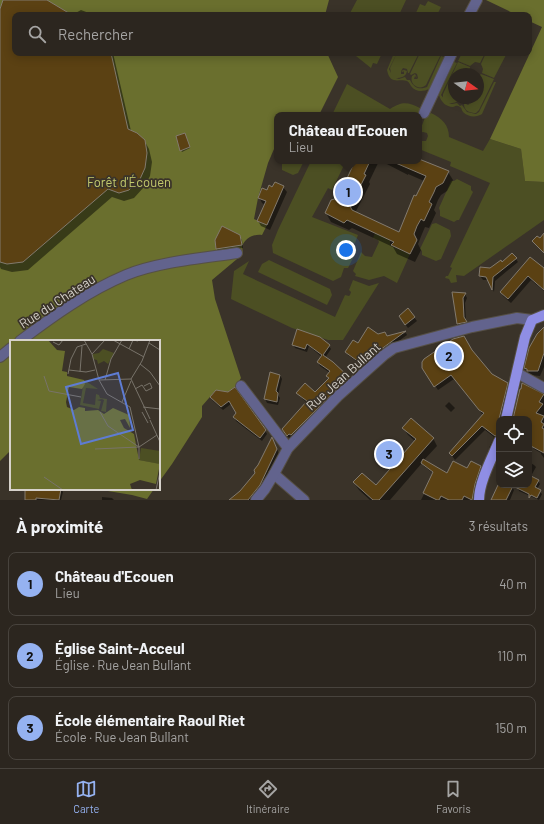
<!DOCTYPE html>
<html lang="fr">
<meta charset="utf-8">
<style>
:root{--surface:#2c261f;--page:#38322c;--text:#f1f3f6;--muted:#a6a5a4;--line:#48433d;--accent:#95b2f1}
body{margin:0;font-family:Barlow,sans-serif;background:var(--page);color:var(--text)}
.controls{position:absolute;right:12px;bottom:12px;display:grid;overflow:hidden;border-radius:8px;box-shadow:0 2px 10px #0003}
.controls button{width:36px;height:36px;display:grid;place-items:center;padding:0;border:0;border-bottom:1px solid var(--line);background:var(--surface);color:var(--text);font:20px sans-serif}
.compass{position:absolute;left:448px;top:68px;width:36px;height:36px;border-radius:50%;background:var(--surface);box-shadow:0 2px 10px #0003;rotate:105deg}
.you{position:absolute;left:346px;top:250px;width:14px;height:14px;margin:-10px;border:3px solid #fff;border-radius:50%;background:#1a73e8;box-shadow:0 0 0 6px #1a73e833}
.badge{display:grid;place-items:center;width:26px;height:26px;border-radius:50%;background:var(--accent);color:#111;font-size:13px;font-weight:700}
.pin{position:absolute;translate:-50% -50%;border:2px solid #fff;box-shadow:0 1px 4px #0006}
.popup{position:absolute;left:274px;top:112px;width:148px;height:52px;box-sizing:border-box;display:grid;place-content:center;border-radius:8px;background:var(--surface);filter:drop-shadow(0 1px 3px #0005);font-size:13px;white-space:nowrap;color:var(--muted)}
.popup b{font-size:15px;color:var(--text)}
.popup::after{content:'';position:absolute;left:50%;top:100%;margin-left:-8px;border:8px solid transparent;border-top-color:var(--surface)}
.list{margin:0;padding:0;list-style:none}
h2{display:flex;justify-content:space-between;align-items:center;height:52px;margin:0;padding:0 16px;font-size:17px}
h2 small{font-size:13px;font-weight:400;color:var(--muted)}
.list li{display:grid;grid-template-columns:26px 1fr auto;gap:12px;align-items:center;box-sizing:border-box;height:64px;margin:0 8px 8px;padding:0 8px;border:1px solid var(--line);border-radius:8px}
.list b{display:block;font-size:15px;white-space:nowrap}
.list p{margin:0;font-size:13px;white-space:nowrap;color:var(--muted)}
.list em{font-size:13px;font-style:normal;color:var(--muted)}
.icon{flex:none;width:22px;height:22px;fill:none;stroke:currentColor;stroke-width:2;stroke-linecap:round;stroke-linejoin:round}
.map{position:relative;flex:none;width:544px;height:500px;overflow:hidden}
.search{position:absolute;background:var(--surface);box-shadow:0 2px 10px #0003;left:12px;right:12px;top:12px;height:44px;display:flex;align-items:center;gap:10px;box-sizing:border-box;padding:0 14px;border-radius:8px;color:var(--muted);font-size:15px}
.sheet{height:268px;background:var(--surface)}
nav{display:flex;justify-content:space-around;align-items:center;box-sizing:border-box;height:56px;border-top:1px solid var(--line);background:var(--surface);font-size:11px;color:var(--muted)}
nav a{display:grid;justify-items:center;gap:2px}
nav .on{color:var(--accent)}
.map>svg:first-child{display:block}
.green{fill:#4c4f23}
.forest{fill:#6a6f2e}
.shadow{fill:#0007}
.building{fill:#5b4113;stroke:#827a6e}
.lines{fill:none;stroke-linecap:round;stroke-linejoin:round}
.minor-casing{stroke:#565046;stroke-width:12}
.major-casing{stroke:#565046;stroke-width:12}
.minor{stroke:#62638d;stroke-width:10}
.major{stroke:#8f8ee4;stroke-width:10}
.labels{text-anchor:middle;stroke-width:3.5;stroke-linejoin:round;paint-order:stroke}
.park-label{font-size:13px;fill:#c4cb6d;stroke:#3a3329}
.street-label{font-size:13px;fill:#d6d2cb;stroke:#3a3329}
.inset-road{fill:none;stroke:#78736a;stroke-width:1}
.view{fill:#5e7cd3;fill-opacity:0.15;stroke:#5e7cd3;stroke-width:2}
.inset-edge{fill:none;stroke:#d6d2cb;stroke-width:2}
</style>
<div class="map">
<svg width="544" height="500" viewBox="0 0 544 500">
<rect width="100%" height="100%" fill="#3a3329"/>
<!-- green -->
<g class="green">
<polygon points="357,0 406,0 399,15 349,15"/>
<polygon points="428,1 441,7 437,15 415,15 420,4 425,6"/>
<polygon points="354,53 382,53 377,64 373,63 371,68 356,56"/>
<path d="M394 53H397L389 69 391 73 390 68 397 53H419L409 73H408L407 69 403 68 401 71V74H404V71L403 72 401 71 404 70 407 71C406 77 401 78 396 78L399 79 405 77 407 80H410C414 88 419 90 427 87L441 56 444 57 429 89C423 92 415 92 411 86 409 83 410 83 407 81 400 78 390 86 387 70Z"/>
<path d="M420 53 441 54 426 85C420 91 409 85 412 76L415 74 417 78 415 76 414 79H417L418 78 417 74 415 73 411 75 410 74Z"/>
<polygon points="462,53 485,53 480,63 475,62 470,66 458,61"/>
<polygon points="486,53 507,53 494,78 482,73 483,69 481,64"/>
<path d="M454 62 457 63 441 95 447 102 443 98V94L458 62 470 67 469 74H454L453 98 454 99 459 98C458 103 453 103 449 103L452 104 457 103 460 106 462 105 467 112 476 114 479 112 494 82H496L482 114C476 118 468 117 463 112 461 109 462 108 460 107 456 105 457 106 453 107 446 107 441 102 439 95Z"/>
<path d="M481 74 494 79 479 110 476 113C470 113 464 111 464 104L467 99 470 103 469 104 468 101H467L466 104 468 105 471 103 468 99 464 101 463 99V98H478V77Z"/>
<path d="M347 84 390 109C402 101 408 102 420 108V110L422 113 419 118V115H332Z"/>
<path d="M431 113C442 118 449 125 449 137L483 151 490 139 521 149 525 181 544 182V220L464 276 456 275 457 282 451 283 449 279 445 278 446 276H448L452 268 450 267 490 183 450 166 451 162 419 149 421 141H426L428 136 427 133 423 132 419 133 426 115 430 114Z"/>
<polygon points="282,161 304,161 298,173 293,175 282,170"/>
<polygon points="311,161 346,161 332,190 328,188 312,217 358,235 355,243 350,242 347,245 349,249 357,250 348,268 344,268 341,277 333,281 273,253 272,245 278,230"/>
<polygon points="457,179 471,186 471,190 473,192 459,220 457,220 454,222 440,216 440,211 439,208 451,181 454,181"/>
<polygon points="436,223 450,230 451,236 441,259 436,261 422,255 422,251 420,249 432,224"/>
<polygon points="375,233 390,240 390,244 391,246 410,254 397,283 384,276 369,280 355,276 356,274 353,271 361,252 365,256 372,257 379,242 378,240 373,238"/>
<polygon points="269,260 330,289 332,295 327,305 258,272 262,264"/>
<polygon points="249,261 243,274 335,317 345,295 349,296 350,295 351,292 349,290 353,280 369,286 379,283 343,340 328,340 292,328 231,299 234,271"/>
</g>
<!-- forest -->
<g class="forest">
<path d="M0 0H329L325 15H15V53H327L338 77 319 115H277V142L268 163 258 198 254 219 267 225 262 235C252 234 246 238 242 246L243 254 212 280 215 299 241 378 236 386 228 392 216 390 202 406V417L172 464 159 482V341H11V450L0 461Z"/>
<polygon points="486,0 544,0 544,182 525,181 521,149 490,139 542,27 529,21 529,15 517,15"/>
<polygon points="96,489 154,489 147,499 132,495"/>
</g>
<!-- shadow -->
<g class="shadow">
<polygon points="4,0 45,0 70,15 15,15 15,53 113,53 131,131 144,140 149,149 152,162 150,176 144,187 134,198 124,201 112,197 28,270 12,272 1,269 0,267 0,12"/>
<polygon points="81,10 94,15 72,15"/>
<polygon points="185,136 190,148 182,152 181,150"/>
<polygon points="419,159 448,172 453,180 447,191 441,195 438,200 434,210 436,213 429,228 425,227 422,234 418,244 421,250 415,262 397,254 393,247 352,228 349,230 331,222 326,213 338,199 356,161 379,161 369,182 370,184 355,213 399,234 424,181 408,174 408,175 381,161 419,161"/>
<polygon points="283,187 287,192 270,230 261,226 258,221 265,205 262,203 259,197 273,188"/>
<polygon points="239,236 242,240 243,248 219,252 217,249"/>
<polygon points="516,259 518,262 495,281 494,292 489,280 483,280 480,276 490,269 502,263"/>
<polygon points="530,259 544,270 544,291 531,280 511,303 503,296 501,292"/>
<polygon points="454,293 465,294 467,298 465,303 466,321 469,326 460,328 458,324"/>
<polygon points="408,310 417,321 408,328 402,320"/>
<polygon points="544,328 544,367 540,376 530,375 525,368"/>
<polygon points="297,331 329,346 331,349 325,358 348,378 350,381 290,439 285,433 307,403 300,396 298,393 315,393 329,379 327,376 330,373 320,366 318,362 322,357 309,346 307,352 295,348 293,344"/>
<polygon points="406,333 407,335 382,353 365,368 348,355 346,352 378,335 387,337"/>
<polygon points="472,351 491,375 507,383 510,388 503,419 499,419 499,440 491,452 489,448 494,437 485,430 455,460 450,453 483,415 454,379 438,390 426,372"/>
<polygon points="270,373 280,375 282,379 278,395 280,398 278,405 267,403 265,399"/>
<polygon points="523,385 544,396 544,458 541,454 541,453 534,449 532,446 529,429 529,419 521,419 521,391"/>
<polygon points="228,393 265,430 267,434 262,441 236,421 234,417 237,413 231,404 223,410 213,401 211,398"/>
<polygon points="449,402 455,408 451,412 445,406"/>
<polygon points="404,428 433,438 437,446 424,460 447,474 480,467 482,470 474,500 421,500 434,474 424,466 422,463 390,500 370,500 359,490 354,483 376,486 415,441 408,435"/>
<polygon points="275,444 279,454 254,500 232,500 241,492 256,473"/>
<polygon points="529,462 534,465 536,467 531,476 538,481 540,484 537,489 542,494 539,500 519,491 518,488 519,485 529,485"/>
<polygon points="499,485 508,485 512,487 514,490 510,500 493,500"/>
<polygon points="26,489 61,489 63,492 61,500 26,500"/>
<polygon points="102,497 112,498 114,500 102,500"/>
</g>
<!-- building -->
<g class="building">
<polygon points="3,0 47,0 72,15 15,15 15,53 111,53 128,129 137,133 145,140 147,153 145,168 140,179 129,190 119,193 108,189 23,262 7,264 0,262 0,9"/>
<polygon points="185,133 190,147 180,151 176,136"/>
<polygon points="419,159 449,171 443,183 436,187 434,192 429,202 432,204 424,221 421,219 417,226 414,234 417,240 410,254 391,245 394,242 347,220 344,223 325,213 331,200 338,198 355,161 370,161 364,174 366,175 350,206 352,210 399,232 414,195 416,196 426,176 391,161 419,161"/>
<polygon points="275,182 284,186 267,225 257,221 266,201 258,198 262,188 267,190 269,185 272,187"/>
<polygon points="222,226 240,235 242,245 216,249 215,240"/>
<polygon points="544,233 544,253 532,241 537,236 540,238"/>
<polygon points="512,253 517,258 493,277 492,290 486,277 479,276 480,267 490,268 501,260 502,262"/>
<polygon points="530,257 544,268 544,290 528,276 508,299 500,292"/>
<polygon points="452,292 466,293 463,298 464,317 467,322 457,324"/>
<polygon points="408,308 415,317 405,325 399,316"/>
<polygon points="368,327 378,334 385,332 387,336 406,331 380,350 363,365 345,352 353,340 358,343"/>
<polygon points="544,327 544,353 538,371 527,371 527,369 524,368 529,348 537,334"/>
<polygon points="297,329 320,337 330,345 323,355 333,362 349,377 291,435 289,434 287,436 282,429 307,401 296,393 305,383 315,392 329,378 326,376 330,371 317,362 322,355 307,344 305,349 292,345"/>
<polygon points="464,336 472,350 492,374 508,383 499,419 499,435 495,436 482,426 452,456 449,453 484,413 479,410 451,375 434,387 422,368 422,362 424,359 453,339"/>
<polygon points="270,372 280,375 276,391 278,393 277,402 264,399"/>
<polygon points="522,383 544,394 539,402 543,404 536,413 544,416 541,422 544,424 542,428 544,429 544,453 529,445 529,419 513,419 520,389 521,389"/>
<polygon points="235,387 266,430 260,438 233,417 236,413 229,401 221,407 210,397 216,390 228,392"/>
<polygon points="411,418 434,438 379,500 373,500 353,482 362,473 376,485 416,439 402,428"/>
<polygon points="272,437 277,449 260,485 248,500 229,500 240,491 255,473 254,470 258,465"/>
<polygon points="423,459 447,473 453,461 467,468 471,461 481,466 475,484 472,500 464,496 462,500 449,500 441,496 439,500 437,500 423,493 433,472 421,463"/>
<polygon points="529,475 539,480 535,487 541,490 537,498 531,495 529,498 529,494 513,486 506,500 491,500 498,485 529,485"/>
<polygon points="25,489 61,489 59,500 36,498 36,500 25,500"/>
</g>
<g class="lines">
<!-- minor casing -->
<g class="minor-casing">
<g id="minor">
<polyline points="469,15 477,0"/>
<polyline points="424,113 452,53"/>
<path d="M20 341C53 316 88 291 126 275 158 262 203 258 237 253"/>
<polyline points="0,357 11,348"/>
<polyline points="517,373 544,388"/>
<polyline points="241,386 288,448"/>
<polyline points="274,474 304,500"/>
<polyline points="256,500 265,489 274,474 288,448 338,396 384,355 394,348 472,327 517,318 532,320"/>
</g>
</g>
<!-- major casing -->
<g class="major-casing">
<g id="major">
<polyline points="506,419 525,337 532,320 544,315"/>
<path d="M479 500C479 482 492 458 499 441"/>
</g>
</g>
<!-- minor -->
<use href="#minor" class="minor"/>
<!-- major -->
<use href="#major" class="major"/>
</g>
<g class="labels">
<!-- park labels -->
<g class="park-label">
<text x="129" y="187">Forêt d'Écouen</text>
</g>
<!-- street labels -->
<g class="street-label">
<text transform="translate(57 301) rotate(-33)" y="5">Rue du Chateau</text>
<text transform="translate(343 376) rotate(-42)" y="5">Rue Jean Bullant</text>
</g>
</g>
<!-- overview -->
<g transform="translate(10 340)">
<rect width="150" height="150" fill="#3a3329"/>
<path d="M93 9 104 13 98 24 94 21 88 24 87 20 83 19V14L89 13ZM74 40 88 49 76 48 73 63 85 65 86 54 89 55 90 58 97 59 96 72 91 71 94 60 92 59 87 60 91 61 89 69 70 65ZM131 108 150 111 149 124 129 120Z" fill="#4c4f23"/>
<path d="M0 0H38L47 10 55 11 52 31 57 32V36L74 40 75 44 72 49 59 47 56 62 57 67 64 70 69 67 75 68V71L88 70 94 74 103 68 119 75 120 88 115 79 110 80 114 88 124 94 129 120 150 124 146 144 130 140 120 144 122 150H0Z" fill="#6a6f2e"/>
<path class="inset-road" d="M74 0 82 14 89 40 121 39M103 0 134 17M43 2 49 5 53 0M139 3 150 10M119 9 123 0 128 1M82 14 95 0M130 24 140 32 150 46M59 30 76 32 85 30M70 32 72 6M58 34 61 19 67 7 76 4M34 36 39 51 71 57M121 39 140 79M121 39 132 21 140 0M89 40 97 54 120 67 129 107V119M95 40 101 19 112 0M125 49 132 45 136 51 142 48 140 43 134 46M112 62 121 41M133 67 150 69M90 72 98 86 129 107M132 72 138 83M140 80 150 102M85 109 129 107 147 95M34 137 53 150M146 150 150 132"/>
<path class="view" d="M108 33 123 90 71 104 56 47Z"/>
<rect width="150" height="150" class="inset-edge"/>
</g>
</svg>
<div class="controls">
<button><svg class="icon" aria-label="locate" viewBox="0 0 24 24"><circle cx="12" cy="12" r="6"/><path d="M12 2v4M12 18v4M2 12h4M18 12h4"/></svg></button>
<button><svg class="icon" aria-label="layers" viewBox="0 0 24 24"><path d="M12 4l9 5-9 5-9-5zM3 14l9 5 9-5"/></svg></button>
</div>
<svg class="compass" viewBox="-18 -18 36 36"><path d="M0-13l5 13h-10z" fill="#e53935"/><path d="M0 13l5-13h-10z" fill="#a6a5a4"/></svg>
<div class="you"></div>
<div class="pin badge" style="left:348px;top:192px">1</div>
<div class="popup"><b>Château d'Ecouen</b>Lieu</div>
<div class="pin badge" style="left:449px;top:356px">2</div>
<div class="pin badge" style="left:389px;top:454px">3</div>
<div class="search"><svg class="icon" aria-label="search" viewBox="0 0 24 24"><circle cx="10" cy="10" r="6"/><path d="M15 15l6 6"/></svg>Rechercher</div>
</div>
<section class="sheet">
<h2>À proximité<small>3 résultats</small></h2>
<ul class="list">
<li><span class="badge">1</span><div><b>Château d'Ecouen</b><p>Lieu</p></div><em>40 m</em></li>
<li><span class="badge">2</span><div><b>Église Saint-Acceul</b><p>Église · Rue Jean Bullant</p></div><em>110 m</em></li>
<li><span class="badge">3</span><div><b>École élémentaire Raoul Riet</b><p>École · Rue Jean Bullant</p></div><em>150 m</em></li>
</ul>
</section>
<nav>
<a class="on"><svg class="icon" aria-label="map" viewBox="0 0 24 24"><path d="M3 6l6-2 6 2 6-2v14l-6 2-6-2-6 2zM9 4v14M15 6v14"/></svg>Carte</a>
<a><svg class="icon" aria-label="directions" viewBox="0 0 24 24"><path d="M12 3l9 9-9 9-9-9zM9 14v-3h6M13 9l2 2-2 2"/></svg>Itinéraire</a>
<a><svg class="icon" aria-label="saved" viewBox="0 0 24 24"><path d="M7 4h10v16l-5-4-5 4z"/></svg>Favoris</a>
</nav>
